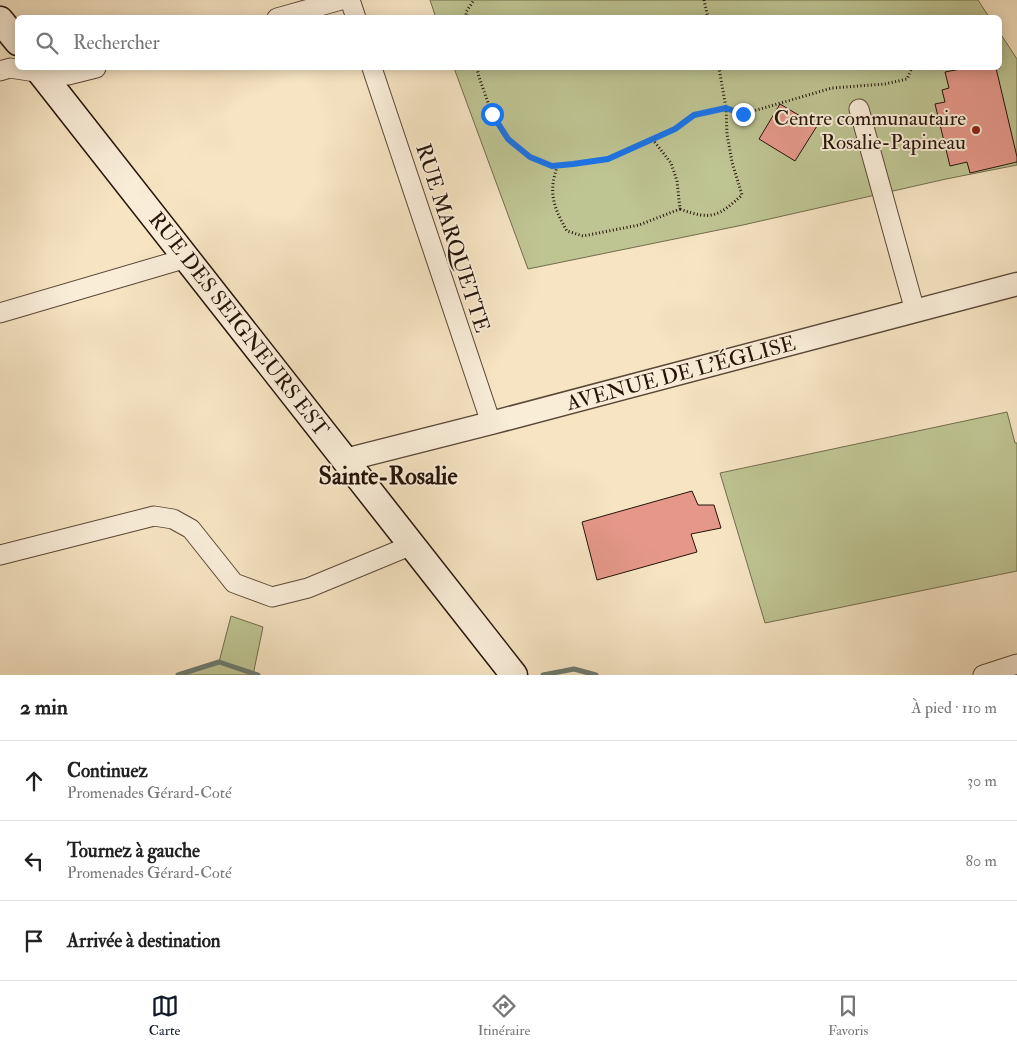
<!DOCTYPE html>
<html lang="fr">
<meta charset="utf-8">
<style>
:root{--surface:#fff;--page:#f2f2f2;--text:#222;--muted:#767676;--line:#e0e0e0;--accent:#111827}
body{margin:0;font-family:"IM FELL Double Pica",serif;background:var(--page);color:var(--text)}
.stop{position:absolute;width:15px;height:15px;margin:-11px;border:4px solid #1a73e8;border-radius:50%;background:#fff}
.stop.end{background:#1a73e8;border-color:#fff;box-shadow:0 1px 5px #0008}
.list{margin:0;padding:0;list-style:none}
h2{display:flex;justify-content:space-between;align-items:center;height:65px;margin:0;padding:0 20px;font-size:21px}
h2 small{font-size:16px;font-weight:400;color:var(--muted)}
.list li{display:grid;grid-template-columns:32px 1fr auto;gap:15px;align-items:center;box-sizing:border-box;height:80px;padding:0 20px;border-top:1px solid var(--line)}
.list b{display:block;font-size:19px;white-space:nowrap}
.list p{margin:0;font-size:16px;white-space:nowrap;color:var(--muted)}
.list em{font-size:16px;font-style:normal;color:var(--muted)}
.icon{flex:none;width:28px;height:28px;fill:none;stroke:currentColor;stroke-width:2;stroke-linecap:round;stroke-linejoin:round}
.map{position:relative;flex:none;width:1017px;height:675px;overflow:hidden}
.search{position:absolute;background:var(--surface);box-shadow:0 2px 12px #0003;left:15px;right:15px;top:15px;height:55px;display:flex;align-items:center;gap:12px;box-sizing:border-box;padding:0 18px;border-radius:8px;color:var(--muted);font-size:19px}
.sheet{height:305px;background:var(--surface)}
nav{display:flex;justify-content:space-around;align-items:center;box-sizing:border-box;height:70px;border-top:1px solid var(--line);background:var(--surface);font-size:14px;color:var(--muted)}
nav a{display:grid;justify-items:center;gap:2px}
nav .on{color:var(--accent)}
.map>svg:first-child{display:block}
.green{fill:#bec492;stroke:#726c4d}
.lines{fill:none;stroke-linecap:round;stroke-linejoin:round}
.stream{stroke:#6d7b6f;stroke-width:5}
.building{fill:#e5988a;stroke:#261408}
.minor-casing{stroke:#5a4837;stroke-width:21}
.tertiary-casing{stroke:#5a4837;stroke-width:25}
.secondary-casing{stroke:#261408;stroke-width:29}
.path{stroke:#261408;stroke-width:3;stroke-dasharray:1 2.5;stroke-linecap:butt}
.minor{stroke:#f9edd8;stroke-width:19}
.tertiary{stroke:#f9edd8;stroke-width:22}
.secondary{stroke:#f9edd8;stroke-width:26}
.route{stroke:#1a73e8;stroke-width:6}
.poi-dot{fill:#8f2418;stroke:#f9edd8;stroke-width:2}
.labels{text-anchor:middle;stroke-width:4;stroke-linejoin:round;paint-order:stroke}
.poi-label{font-size:21px;fill:#261408;stroke:#f9edd8;text-anchor:end}
.street-label{font-size:21px;fill:#261408;stroke:#f9edd8}
.quarter-label{font-size:24px;font-weight:bold;fill:#261408;stroke:#f9edd8}
</style>
<div class="map">
<svg width="1017" height="675" viewBox="0 0 1017 675">
<rect width="100%" height="100%" fill="#f6e4c3"/>
<filter id="stains"><feTurbulence type="fractalNoise" baseFrequency=".004" numOctaves="4"/><feColorMatrix values="0 0 0 0 .2 0 0 0 0 .09 0 0 0 0 .02 0 0 0 .5 -.17"/></filter>
<radialGradient id="worn" r=".72"><stop offset=".6" stop-color="#630" stop-opacity="0"/><stop offset="1" stop-color="#630" stop-opacity=".3"/></radialGradient>
<!-- green -->
<g class="green">
<polygon points="430,0 978,0 989,17 436,18"/>
<polygon points="1000,33 1017,59 1017,165 946,179 743,225 528,269 454,68 1000,68"/>
<polygon points="1007,412 1015,443 1017,443 1017,571 765,623 720,473"/>
<polygon points="231,616 263,627 253,675 178,675 219,662"/>
</g>
<g class="lines">
<!-- stream -->
<g class="stream">
<polyline points="178,675 219,662 258,675"/>
<polyline points="543,675 574,669 596,675"/>
</g>
</g>
<!-- building -->
<g class="building">
<polygon points="966,68 996,68 1017,157 1017,162 970,173 967,162 950,166 935,104 945,102 942,90 949,88 945,72"/>
<polygon points="780,104 817,126 795,161 759,139"/>
<polygon points="692,491 698,505 714,505 721,528 691,534 697,552 597,580 582,522"/>
</g>
<g class="lines">
<!-- minor casing -->
<g class="minor-casing">
<g id="minor">
<polyline points="350,0 356,18"/>
<polyline points="277,18 341,0"/>
<polyline points="372,68 491,423"/>
<polyline points="0,71 10,68 42,73 68,75 96,68"/>
<polyline points="859,109 915,311"/>
<polyline points="0,313 187,258"/>
<polyline points="0,555 154,516 173,519 191,529 234,583 272,597 308,588 412,545"/>
<polyline points="983,675 1017,664"/>
</g>
</g>
<!-- tertiary casing -->
<g class="tertiary-casing">
<polyline id="tertiary" points="345,460 491,423 1017,284"/>
</g>
<!-- secondary casing -->
<g class="secondary-casing">
<g id="secondary">
<polyline points="0,20 18,42"/>
<polyline points="37,68 514,675"/>
</g>
</g>
<!-- path -->
<g class="path">
<polyline points="704,0 708,18"/>
<polyline points="466,18 466,12 474,0"/>
<polyline points="477,68 479,77 492,114 508,139 530,157 552,166 573,164 608,159 675,129 694,115 726,108 719,68"/>
<path d="M557 166C556 172 553 179 553 185 551 202 559 217 567 231L583 236 639 225 680 209 677 181 671 163 653 140"/>
<path d="M680 209C711 221 719 216 742 195L732 162 727 134 726 108 743 114 832 88 885 84 907 79 912 68"/>
</g>
<!-- minor -->
<use href="#minor" class="minor"/>
<!-- tertiary -->
<use href="#tertiary" class="tertiary"/>
<!-- secondary -->
<use href="#secondary" class="secondary"/>
</g>
<g class="lines">
<!-- route -->
<polyline class="route" points="492,114 508,139 530,157 552,166 573,164 608,159 675,129 694,115 726,108 743,114"/>
</g>
<!-- markers -->
<circle class="poi-dot" cx="976" cy="130" r="5"/>
<g class="labels">
<!-- poi labels -->
<g class="poi-label">
<text x="966" y="125">Centre communautaire<tspan x="966" dy="24">Rosalie-Papineau</tspan></text>
</g>
<!-- street labels -->
<g class="street-label">
<text transform="translate(453 238) rotate(72)" y="7">RUE MARQUETTE</text>
<text transform="translate(239 324) rotate(52)" y="7">RUE DES SEIGNEURS EST</text>
<text transform="translate(681 373) rotate(-15)" y="7">AVENUE DE L'ÉGLISE</text>
</g>
<!-- quarter labels -->
<g class="quarter-label">
<text x="388" y="484">Sainte-Rosalie</text>
</g>
</g>
<rect width="100%" height="100%" filter="url(#stains)"/>
<rect width="100%" height="100%" fill="url(#worn)"/>
</svg>
<div class="stop" style="left:492px;top:114px"></div>
<div class="stop end" style="left:743px;top:114px"></div>
<div class="search"><svg class="icon" aria-label="search" viewBox="0 0 24 24"><circle cx="10" cy="10" r="6"/><path d="M15 15l6 6"/></svg>Rechercher</div>
</div>
<section class="sheet">
<h2>2 min<small>À pied · 110 m</small></h2>
<ul class="list">
<li><svg class="icon" aria-label="ahead" viewBox="0 0 24 24"><path d="M12 20V5M6 11l6-6 6 6"/></svg><div><b>Continuez</b><p>Promenades Gérard-Coté</p></div><em>30 m</em></li>
<li><svg class="icon" aria-label="left" viewBox="0 0 24 24"><path d="M17 20v-9H6M10 6l-5 5 5 5"/></svg><div><b>Tournez à gauche</b><p>Promenades Gérard-Coté</p></div><em>80 m</em></li>
<li><svg class="icon" aria-label="arrive" viewBox="0 0 24 24"><path d="M6 21V4h12l-3 4 3 4H6"/></svg><div><b>Arrivée à destination</b></div></li>
</ul>
</section>
<nav>
<a class="on"><svg class="icon" aria-label="map" viewBox="0 0 24 24"><path d="M3 6l6-2 6 2 6-2v14l-6 2-6-2-6 2zM9 4v14M15 6v14"/></svg>Carte</a>
<a><svg class="icon" aria-label="directions" viewBox="0 0 24 24"><path d="M12 3l9 9-9 9-9-9zM9 14v-3h6M13 9l2 2-2 2"/></svg>Itinéraire</a>
<a><svg class="icon" aria-label="saved" viewBox="0 0 24 24"><path d="M7 4h10v16l-5-4-5 4z"/></svg>Favoris</a>
</nav>
